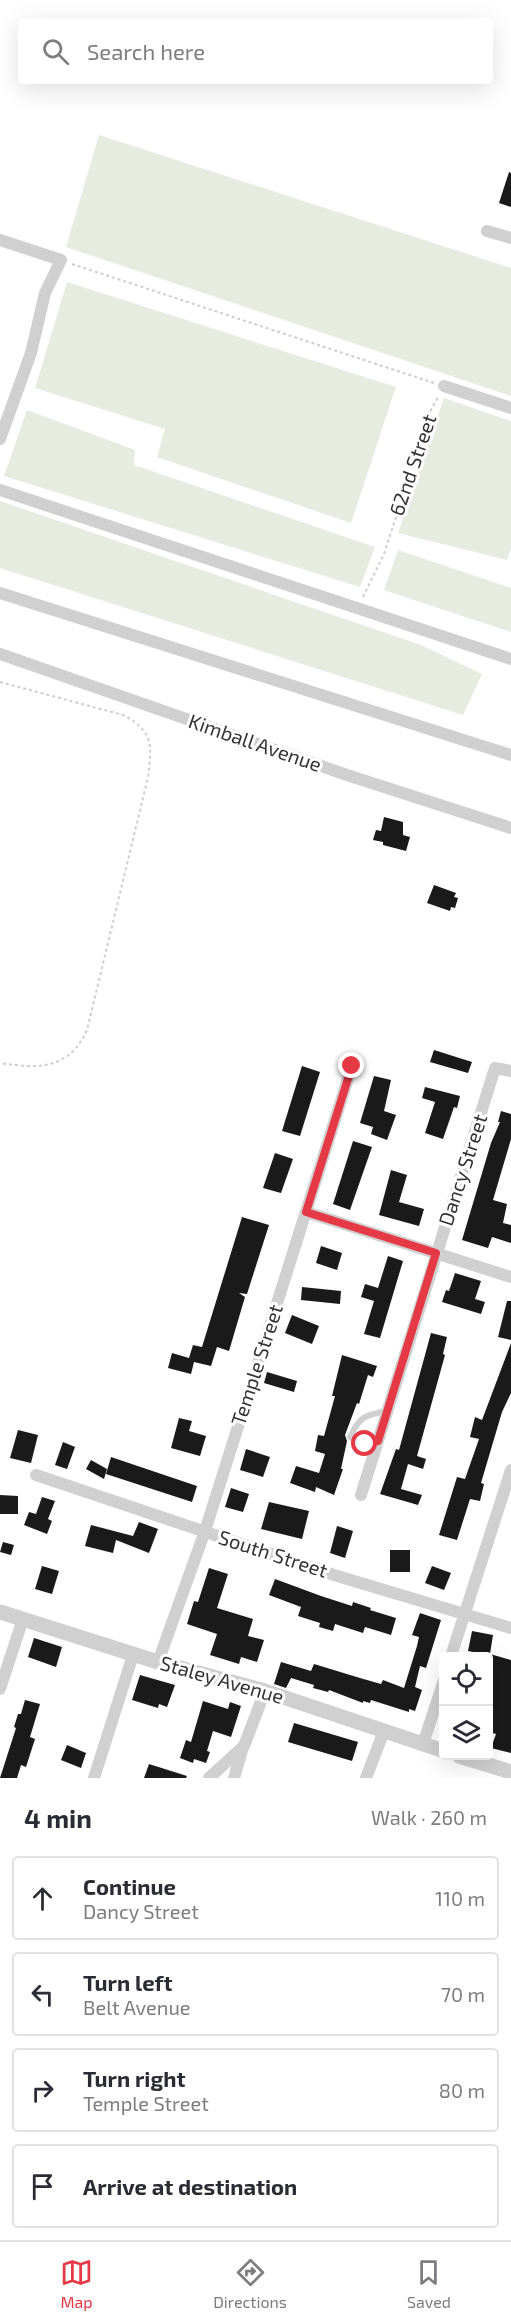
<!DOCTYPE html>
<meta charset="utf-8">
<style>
:root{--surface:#fff;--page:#f2f2f3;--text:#2b2b33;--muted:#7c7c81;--line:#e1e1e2;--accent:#e63946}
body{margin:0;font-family:"Exo 2",sans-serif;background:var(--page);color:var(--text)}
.controls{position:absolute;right:18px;bottom:18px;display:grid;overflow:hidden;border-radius:6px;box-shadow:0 6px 24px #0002}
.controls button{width:54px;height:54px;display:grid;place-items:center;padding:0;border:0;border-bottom:2px solid var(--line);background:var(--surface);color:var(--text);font:30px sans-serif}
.stop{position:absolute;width:18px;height:18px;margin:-14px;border:4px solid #e63946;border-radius:50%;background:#fff}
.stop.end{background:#e63946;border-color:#fff;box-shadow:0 2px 6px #0008}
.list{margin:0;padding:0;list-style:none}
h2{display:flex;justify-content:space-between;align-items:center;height:78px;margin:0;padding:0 24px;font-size:26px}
h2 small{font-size:20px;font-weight:400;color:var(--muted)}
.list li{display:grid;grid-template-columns:39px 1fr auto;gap:18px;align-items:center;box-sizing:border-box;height:84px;margin:0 12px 12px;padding:0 12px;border:2px solid var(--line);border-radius:6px}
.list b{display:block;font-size:22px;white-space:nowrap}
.list p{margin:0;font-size:20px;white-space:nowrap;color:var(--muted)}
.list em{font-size:20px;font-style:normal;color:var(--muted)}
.icon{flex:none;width:33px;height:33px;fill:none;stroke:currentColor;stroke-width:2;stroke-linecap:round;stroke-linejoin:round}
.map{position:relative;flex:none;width:511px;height:1778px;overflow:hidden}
.search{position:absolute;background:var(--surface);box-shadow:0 6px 24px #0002;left:18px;right:18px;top:18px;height:66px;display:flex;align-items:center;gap:15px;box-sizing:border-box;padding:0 21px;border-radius:6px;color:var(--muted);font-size:22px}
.sheet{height:462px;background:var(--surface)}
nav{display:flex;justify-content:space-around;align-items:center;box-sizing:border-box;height:84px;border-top:2px solid var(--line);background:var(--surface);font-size:16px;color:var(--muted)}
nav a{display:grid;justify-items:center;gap:3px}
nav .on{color:var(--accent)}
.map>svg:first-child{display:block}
.green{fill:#e6ecdf}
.building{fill:#1a1a1a}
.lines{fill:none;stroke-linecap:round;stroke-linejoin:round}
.path{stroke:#cdcdcd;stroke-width:2;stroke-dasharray:3 3;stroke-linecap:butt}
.service{stroke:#d0d0d0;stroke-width:6}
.minor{stroke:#d0d0d0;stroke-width:12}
.tertiary{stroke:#d0d0d0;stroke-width:15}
.route{stroke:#e63946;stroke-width:8}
.labels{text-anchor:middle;stroke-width:6;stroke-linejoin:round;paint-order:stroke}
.street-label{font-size:20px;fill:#333;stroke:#fff}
</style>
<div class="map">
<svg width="511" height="1778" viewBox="0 0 511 1778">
<rect width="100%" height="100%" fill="#fff"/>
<!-- green -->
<g class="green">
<polygon points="99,135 511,268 511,396 66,247"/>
<polygon points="67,282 396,387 351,523 157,457 165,429 35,388"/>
<polygon points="444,398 511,421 511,548 507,560 398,533"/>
<polygon points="27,410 135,450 134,465 375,547 360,587 4,476"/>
<polygon points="0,501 421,645 482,674 463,715 0,568"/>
<polygon points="398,550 511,588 511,632 384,590"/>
</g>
<!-- building -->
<g class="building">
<polygon points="509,172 511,173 511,207 499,203"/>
<polygon points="384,817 403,822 403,835 410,837 406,851 383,845 383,842 373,840 376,830 381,831"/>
<polygon points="434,885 456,893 454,897 458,898 455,908 451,907 450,911 427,903"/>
<polygon points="434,1050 472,1062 468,1073 430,1062"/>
<polygon points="302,1066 320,1072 300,1136 282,1131"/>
<polygon points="374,1076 391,1080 384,1111 396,1115 387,1140 371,1134 373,1127 360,1123"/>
<polygon points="425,1087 460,1096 457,1108 454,1107 443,1139 425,1133 435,1102 422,1098"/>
<polygon points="501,1111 511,1114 511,1139 493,1200 507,1204 503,1223 511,1225 511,1243 492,1237 488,1248 462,1240 491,1143 500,1122 498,1122"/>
<polygon points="353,1141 372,1147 350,1210 333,1204"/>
<polygon points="275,1153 293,1159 281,1193 263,1188"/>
<polygon points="391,1170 407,1175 399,1202 424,1209 419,1226 379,1215"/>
<polygon points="242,1217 269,1225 247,1294 239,1293 245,1297 229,1351 217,1347 211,1366 194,1362 191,1374 168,1368 172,1353 189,1358 193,1345 202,1347"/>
<polygon points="321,1246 342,1253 337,1270 316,1263"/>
<polygon points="388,1256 403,1261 380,1338 364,1334 374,1301 361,1297 365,1284 378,1288"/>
<polygon points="455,1273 481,1281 475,1299 485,1302 481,1314 442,1302 446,1290 449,1291"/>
<polygon points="302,1287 341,1291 340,1304 301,1300"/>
<polygon points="507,1301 511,1301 511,1340 498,1337"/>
<polygon points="292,1315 319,1326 312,1344 285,1333"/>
<polygon points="431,1333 447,1337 443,1354 445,1355 417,1456 426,1459 423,1469 408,1464 401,1489 422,1495 418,1505 380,1494 396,1449 399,1450"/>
<polygon points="511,1343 511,1393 502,1412 481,1483 484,1484 480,1501 470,1499 457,1540 439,1535 457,1477 465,1479 479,1439 470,1437 475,1417 482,1420"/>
<polygon points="342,1355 377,1366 373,1377 368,1375 359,1404 357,1403 345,1435 347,1441 341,1469 343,1469 334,1495 316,1487 315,1492 290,1483 296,1466 319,1473 325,1454 315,1451 318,1435 324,1436 335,1396 332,1396"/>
<polygon points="267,1372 297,1381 294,1392 264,1383"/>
<polygon points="179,1418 192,1421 189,1431 206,1436 200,1456 171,1448"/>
<polygon points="18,1430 38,1435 31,1463 10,1458"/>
<polygon points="63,1442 75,1447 67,1469 55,1465"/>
<polygon points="246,1449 270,1457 263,1477 240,1470"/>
<polygon points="111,1457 197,1486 192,1502 106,1474"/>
<polygon points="91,1460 107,1469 104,1479 86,1469"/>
<polygon points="231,1488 249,1494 243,1512 225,1507"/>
<polygon points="0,1495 18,1496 18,1514 0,1514"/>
<polygon points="42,1497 55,1501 48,1519 52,1521 47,1534 24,1525 29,1512 36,1514"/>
<polygon points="269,1502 309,1511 302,1539 261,1529"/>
<polygon points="139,1522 158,1529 149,1553 116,1540 113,1553 85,1546 91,1525 133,1536"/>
<polygon points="337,1526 353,1531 345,1558 330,1553"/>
<polygon points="3,1542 14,1545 11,1555 0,1552"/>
<rect x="390" y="1550" width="20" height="22"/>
<polygon points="42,1566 59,1571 52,1594 35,1589"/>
<polygon points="432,1566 451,1573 444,1590 425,1583"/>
<polygon points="209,1568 228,1574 217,1608 253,1619 248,1636 264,1640 257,1662 241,1657 239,1664 210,1655 217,1634 187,1624 194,1601 198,1602"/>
<polygon points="275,1579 321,1596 352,1606 353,1602 371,1608 370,1610 396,1618 391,1635 365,1627 363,1633 335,1624 333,1631 319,1627 320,1623 298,1616 301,1607 269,1595"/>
<polygon points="420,1613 441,1620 426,1668 420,1666 415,1687 422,1690 415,1711 409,1709 409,1712 371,1700 370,1703 363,1701 363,1703 329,1690 328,1692 313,1688 314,1685 291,1678 286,1688 274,1684 281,1662 311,1671 314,1664 360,1678 381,1684 383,1680 404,1688 417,1646 419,1637 412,1635"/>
<polygon points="472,1631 493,1635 490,1654 511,1660 511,1753 491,1748 496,1734 489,1732 489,1655 468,1651"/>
<polygon points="34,1638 62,1647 56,1667 28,1657"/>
<polygon points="140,1675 175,1685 167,1707 159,1704 158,1708 132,1700"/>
<polygon points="25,1700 40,1704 30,1737 35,1739 26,1767 21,1765 17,1778 0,1778 16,1728 14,1727 18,1714 21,1714"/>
<polygon points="203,1701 228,1709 230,1702 241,1706 231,1737 213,1731 207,1751 210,1752 206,1763 194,1759 193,1763 180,1758 186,1740 191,1742"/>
<polygon points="294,1723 358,1742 352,1761 288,1742"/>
<polygon points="67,1745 86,1753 81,1768 61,1760"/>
<polygon points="149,1764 187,1776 186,1778 144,1778"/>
</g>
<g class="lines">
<!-- path -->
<g class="path">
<polyline points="72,264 434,383"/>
<polyline points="363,597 384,554 430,412 438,397"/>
<path d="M0 682 123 715C154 731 152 746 148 777L87 1030C69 1070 38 1069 0 1063"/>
</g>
<!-- service -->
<path class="service" d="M378 1441 359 1444 350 1437C360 1416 365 1415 387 1411"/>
<!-- minor -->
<g class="minor">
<polyline points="487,231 511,238"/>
<polyline points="0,240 61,260 45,293 31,353 0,439"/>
<polyline points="444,386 511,408"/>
<polyline points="0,490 511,659"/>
<polyline points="0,593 511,755"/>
<polyline points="0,654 347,775 511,828"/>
<polyline points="306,1212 511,1277"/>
<polyline points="36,1475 334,1575 511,1628"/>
<polyline points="361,1495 495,1068 511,1071"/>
<polyline points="451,1656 511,1470"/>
<polyline points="158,1662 205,1531 352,1066"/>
<polyline points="0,1689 23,1619"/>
<polyline points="423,1744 444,1680"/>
<polyline points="94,1778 133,1655"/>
<polyline points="209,1778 244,1746 265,1691"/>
<polyline points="234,1778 243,1747"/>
<polyline points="366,1778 384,1731"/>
</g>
<!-- tertiary -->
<g class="tertiary">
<polyline points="0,1612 158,1662 265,1691 444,1751"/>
<polyline points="459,1756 511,1772"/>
</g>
</g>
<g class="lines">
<!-- route -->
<polyline class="route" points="352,1066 306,1212 436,1253 378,1441 365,1444"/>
</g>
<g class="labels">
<!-- street labels -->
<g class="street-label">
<text transform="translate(413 465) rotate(-71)" y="7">62nd Street</text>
<text transform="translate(255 743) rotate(19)" y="7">Kimball Avenue</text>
<text transform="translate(463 1170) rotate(-72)" y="7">Dancy Street</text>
<text transform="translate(257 1365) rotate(-72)" y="7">Temple Street</text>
<text transform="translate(273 1554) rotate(18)" y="7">South Street</text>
<text transform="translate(222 1680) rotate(16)" y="7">Staley Avenue</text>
</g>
</g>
</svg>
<div class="controls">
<button><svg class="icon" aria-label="locate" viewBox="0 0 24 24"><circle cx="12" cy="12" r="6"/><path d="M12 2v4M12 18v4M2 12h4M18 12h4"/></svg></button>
<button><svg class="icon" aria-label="layers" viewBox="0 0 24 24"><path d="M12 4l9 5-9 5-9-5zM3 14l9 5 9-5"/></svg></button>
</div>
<div class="stop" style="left:365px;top:1444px"></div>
<div class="stop end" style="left:352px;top:1066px"></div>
<div class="search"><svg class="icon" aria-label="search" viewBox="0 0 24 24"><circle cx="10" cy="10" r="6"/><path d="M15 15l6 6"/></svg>Search here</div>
</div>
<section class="sheet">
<h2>4 min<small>Walk · 260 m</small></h2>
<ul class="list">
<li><svg class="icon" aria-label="ahead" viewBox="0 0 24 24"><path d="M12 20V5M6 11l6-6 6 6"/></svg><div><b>Continue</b><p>Dancy Street</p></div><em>110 m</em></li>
<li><svg class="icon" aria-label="left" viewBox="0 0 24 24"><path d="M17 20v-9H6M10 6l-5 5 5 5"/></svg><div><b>Turn left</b><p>Belt Avenue</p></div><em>70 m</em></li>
<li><svg class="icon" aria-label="right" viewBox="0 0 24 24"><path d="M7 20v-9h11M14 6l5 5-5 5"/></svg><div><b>Turn right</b><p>Temple Street</p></div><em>80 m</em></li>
<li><svg class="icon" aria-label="arrive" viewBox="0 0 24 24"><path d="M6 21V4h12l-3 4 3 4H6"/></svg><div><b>Arrive at destination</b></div></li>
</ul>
</section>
<nav>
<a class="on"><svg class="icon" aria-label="map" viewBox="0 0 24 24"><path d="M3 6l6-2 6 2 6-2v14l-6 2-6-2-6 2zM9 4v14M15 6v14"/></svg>Map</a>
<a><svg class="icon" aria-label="directions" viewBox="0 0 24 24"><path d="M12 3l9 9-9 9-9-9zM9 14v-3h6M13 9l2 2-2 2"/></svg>Directions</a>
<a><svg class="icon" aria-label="saved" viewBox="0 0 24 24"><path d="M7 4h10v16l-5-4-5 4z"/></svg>Saved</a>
</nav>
